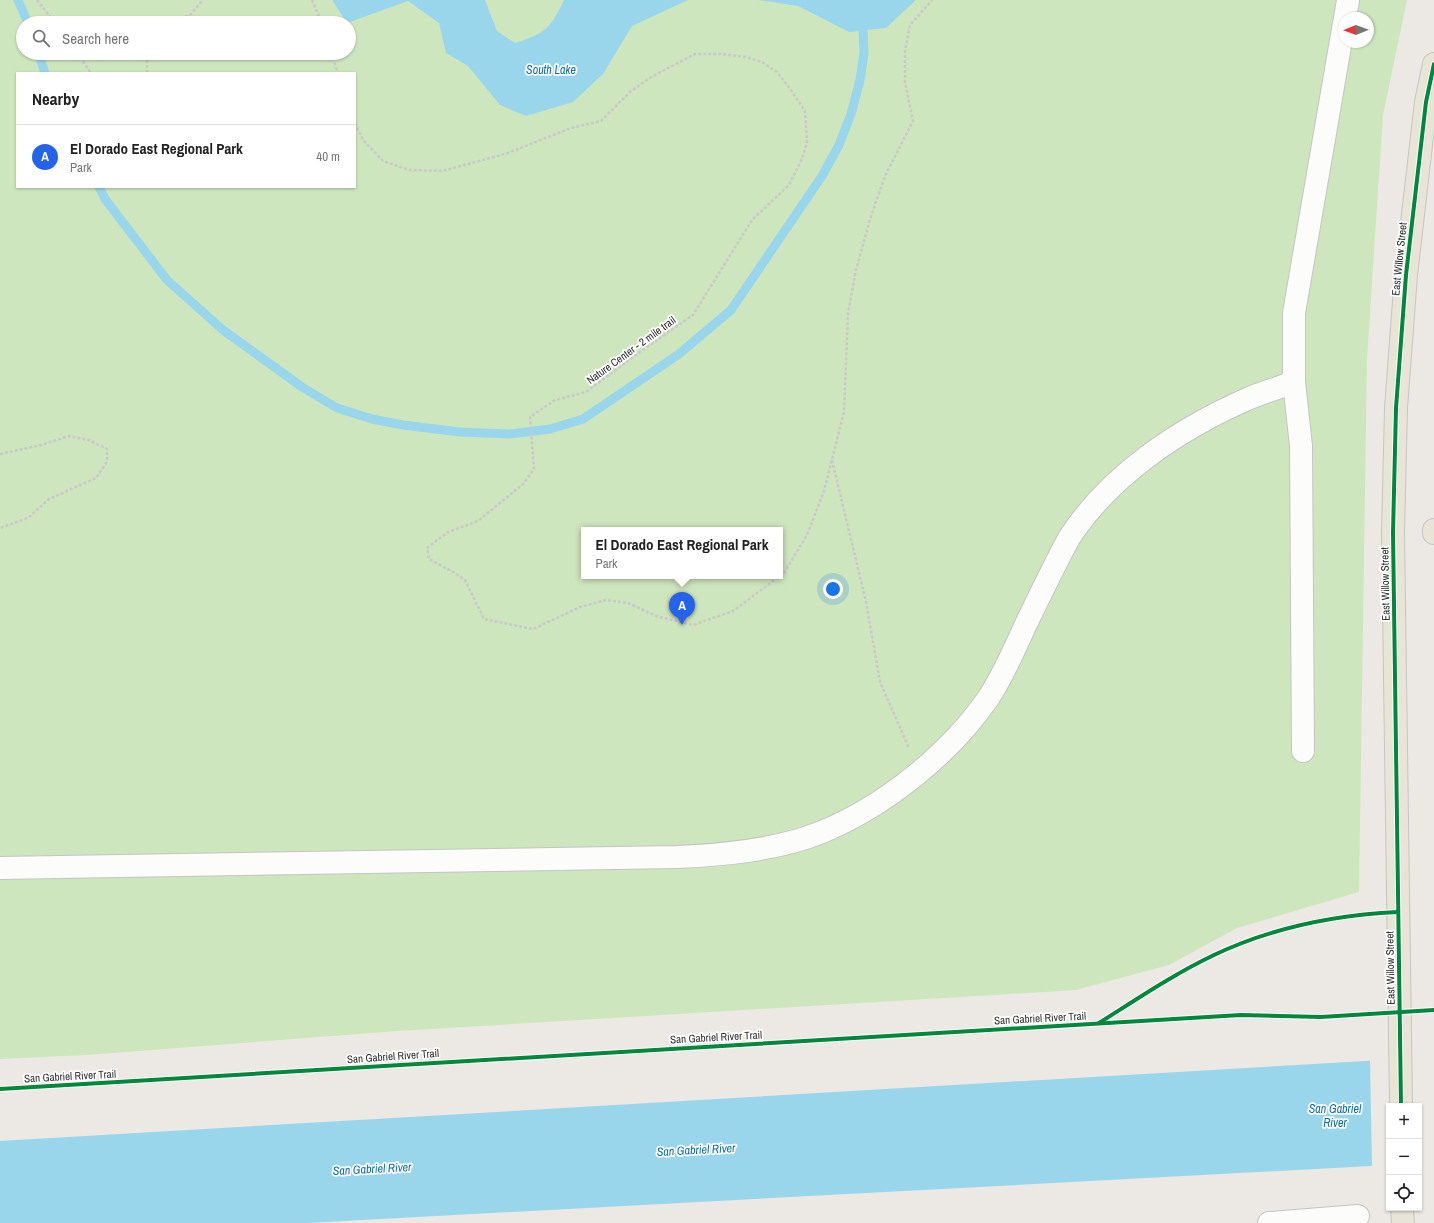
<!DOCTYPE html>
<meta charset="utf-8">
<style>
:root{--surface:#fff;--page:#f6f6f6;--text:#222;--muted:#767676;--line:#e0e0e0;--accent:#2563eb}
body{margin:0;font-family:"Archivo Narrow",sans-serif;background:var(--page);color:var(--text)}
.controls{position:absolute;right:12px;bottom:12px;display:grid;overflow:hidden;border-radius:0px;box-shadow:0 1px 3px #0004}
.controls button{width:36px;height:36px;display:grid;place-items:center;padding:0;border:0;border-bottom:1px solid var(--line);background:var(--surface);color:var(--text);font:20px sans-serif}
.compass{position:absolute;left:1338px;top:12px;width:36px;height:36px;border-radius:50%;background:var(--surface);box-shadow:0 1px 3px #0004;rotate:269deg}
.you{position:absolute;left:833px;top:589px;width:14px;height:14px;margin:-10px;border:3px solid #fff;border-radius:50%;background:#1a73e8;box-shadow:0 0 0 6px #1a73e833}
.badge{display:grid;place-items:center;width:26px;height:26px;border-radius:50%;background:var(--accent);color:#fff;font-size:13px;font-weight:700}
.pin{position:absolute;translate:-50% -33px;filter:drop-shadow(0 1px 2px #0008)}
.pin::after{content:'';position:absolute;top:21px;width:14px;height:12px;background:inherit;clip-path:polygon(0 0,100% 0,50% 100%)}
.popup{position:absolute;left:581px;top:527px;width:202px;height:52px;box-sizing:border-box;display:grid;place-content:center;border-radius:0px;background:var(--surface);filter:drop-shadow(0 1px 3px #0005);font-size:13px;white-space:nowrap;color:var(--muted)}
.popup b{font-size:15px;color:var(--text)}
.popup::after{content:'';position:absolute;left:50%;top:100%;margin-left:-8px;border:8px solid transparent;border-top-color:var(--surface)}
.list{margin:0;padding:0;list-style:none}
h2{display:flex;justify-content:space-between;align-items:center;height:52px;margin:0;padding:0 16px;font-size:17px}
h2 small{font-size:13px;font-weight:400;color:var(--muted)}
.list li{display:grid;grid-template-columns:26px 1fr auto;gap:12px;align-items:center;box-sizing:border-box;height:64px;padding:0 16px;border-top:1px solid var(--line)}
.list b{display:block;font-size:15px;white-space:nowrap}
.list p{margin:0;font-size:13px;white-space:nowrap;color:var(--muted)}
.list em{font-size:13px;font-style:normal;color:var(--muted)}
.icon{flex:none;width:22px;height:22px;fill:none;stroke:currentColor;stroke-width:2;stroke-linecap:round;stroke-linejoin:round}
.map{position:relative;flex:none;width:1434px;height:1223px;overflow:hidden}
.search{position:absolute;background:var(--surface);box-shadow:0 1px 3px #0004;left:16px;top:16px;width:340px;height:44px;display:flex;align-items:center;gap:10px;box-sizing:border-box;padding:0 14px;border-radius:22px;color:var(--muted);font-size:15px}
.panel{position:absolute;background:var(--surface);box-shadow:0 1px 3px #0004;left:16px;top:72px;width:340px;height:116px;border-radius:0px}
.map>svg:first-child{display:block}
.green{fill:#cee6be;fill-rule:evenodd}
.water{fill:#99d6ec}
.pier{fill:#ece8e4}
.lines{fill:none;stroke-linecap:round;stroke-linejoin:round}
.stream{stroke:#99d6ec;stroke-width:9}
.minor-casing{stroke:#c5c4c5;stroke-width:24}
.major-casing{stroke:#c6c5c4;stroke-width:24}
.path{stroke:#c9c9c8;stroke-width:2.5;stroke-dasharray:3 2;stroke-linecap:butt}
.minor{stroke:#fcfcfb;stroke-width:22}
.major{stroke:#e8e4d6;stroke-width:22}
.cycleway-casing{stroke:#fff;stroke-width:6}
.cycleway{stroke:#00873e;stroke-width:4}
.labels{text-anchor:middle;stroke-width:3.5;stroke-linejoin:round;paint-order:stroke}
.street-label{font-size:11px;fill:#2e2e2e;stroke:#fff}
.water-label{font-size:12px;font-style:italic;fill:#0d6fa3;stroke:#fff}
</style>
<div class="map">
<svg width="1434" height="1223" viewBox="0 0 1434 1223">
<rect width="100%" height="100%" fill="#ece8e4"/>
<!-- green -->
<path class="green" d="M0 0H1407L1383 115 1367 359 1359 892 1237 928 1169 965 1076 990 398 1031 87 1055 0 1059ZM1344 18H1368V42H1344ZM23 23H349V53H23ZM17 73H355V187H17ZM584 530H780V576H584Z"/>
<!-- water -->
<g class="water">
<path d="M332 0H485L497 31 515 43C546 33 550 29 564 0H688L632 26 603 74 573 102 526 116 500 105 468 66 446 53 439 23 408 1 347 23Z"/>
<polygon points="758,0 916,0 886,28 849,32 798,6"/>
<polygon points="1434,1057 1419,1106 1389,1106 1389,1165 307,1223 0,1223 0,1141"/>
</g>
<!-- pier -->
<polygon class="pier" points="1434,1055 1434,1164 1419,1165 1419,1106 1389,1106 1389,1167 1372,1168 1370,1059"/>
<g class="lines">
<!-- stream -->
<g class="stream">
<polyline points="18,0 28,23"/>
<polyline points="38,53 45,73"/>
<polyline points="99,187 105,199 167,280 223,330 302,387 337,408 372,419 403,425 460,432 509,434 550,429 583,419 679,354 731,310 822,176 839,145 851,114 860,80 864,53 863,31"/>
</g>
<!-- minor casing -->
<g class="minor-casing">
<g id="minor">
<polyline points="1345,18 1348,0"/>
<polyline points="1303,751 1301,446 1294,382 1294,313 1344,23"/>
<path d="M0 868 677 857C724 855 778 850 822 832 885 806 951 753 989 697 1004 674 1015 648 1026 624 1040 595 1054 566 1069 538 1110 475 1178 430 1245 400 1261 393 1278 388 1294 382"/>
<polyline points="1269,1223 1358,1216"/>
</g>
</g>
<!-- major casing -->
<g class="major-casing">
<g id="major">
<polyline points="1434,530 1434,533"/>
<polyline points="1401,1106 1393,533 1396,408 1406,275 1426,102 1434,64"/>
<polyline points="1402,1208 1403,1223"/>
</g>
</g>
<!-- path -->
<g class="path">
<polyline points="37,0 55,23"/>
<polyline points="312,0 322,23"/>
<polyline points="166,23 190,15 203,0"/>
<polyline points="77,53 91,73"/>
<polyline points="331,53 338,73"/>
<polyline points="147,73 147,53"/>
<polyline points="355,123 363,140 383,161 409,170 442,171 505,154 571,128 601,121 630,92 651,77 695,54 722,54 746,57 762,62 777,72 788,86 805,111 807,142 802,159 789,185 752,220 693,315 637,354 586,392 555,400 530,417 534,469 523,484 478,521 448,532 427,548 429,559 455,573 465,580 484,619 533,629 580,607 606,600 628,603 656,616 693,625 733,611 784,573 807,535 824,491 844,412 848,313 856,270 871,216 885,176 913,121 905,82 905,51 910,25 932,0"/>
<polyline points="0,454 41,445 69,436 89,440 107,449 107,462 96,478 49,499 28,518 0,528"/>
<polyline points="832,460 866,602 880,682 909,748"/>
</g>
<!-- minor -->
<use href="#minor" class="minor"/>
<!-- major -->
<use href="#major" class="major"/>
<!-- cycleway casing -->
<g class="cycleway-casing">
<g id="cycleway">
<path d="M1099 1023C1137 999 1174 974 1214 955 1271 928 1335 915 1398 912"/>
<polyline points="0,1089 1241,1015 1321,1017 1434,1010"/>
<polyline points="1401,1106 1393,533 1396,408 1406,275 1426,102 1434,64"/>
</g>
</g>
<!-- cycleway -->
<use href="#cycleway" class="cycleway"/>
</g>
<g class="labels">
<!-- street labels -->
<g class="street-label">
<text transform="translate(1399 259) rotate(-84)" y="4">East Willow Street</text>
<text transform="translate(631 350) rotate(-36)" y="4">Nature Center - 2 mile trail</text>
<text transform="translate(1385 584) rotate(-91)" y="4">East Willow Street</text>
<text transform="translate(1390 968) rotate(-91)" y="4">East Willow Street</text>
<text transform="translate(1040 1018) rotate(-3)" y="4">San Gabriel River Trail</text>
<text transform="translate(716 1037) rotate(-3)" y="4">San Gabriel River Trail</text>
<text transform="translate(393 1056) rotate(-4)" y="4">San Gabriel River Trail</text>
<text transform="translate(70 1076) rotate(-3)" y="4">San Gabriel River Trail</text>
</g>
<!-- water labels -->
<g class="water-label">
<text x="551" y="74">South Lake</text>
<text x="1335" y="1113">San Gabriel<tspan x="1335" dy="14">River</tspan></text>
<text transform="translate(696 1150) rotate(-3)" y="4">San Gabriel River</text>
<text transform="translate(372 1169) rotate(-3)" y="4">San Gabriel River</text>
</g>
</g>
</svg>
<div class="controls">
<button>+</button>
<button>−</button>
<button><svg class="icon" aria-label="locate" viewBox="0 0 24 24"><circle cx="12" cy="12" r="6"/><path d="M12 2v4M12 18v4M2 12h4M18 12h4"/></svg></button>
</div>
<svg class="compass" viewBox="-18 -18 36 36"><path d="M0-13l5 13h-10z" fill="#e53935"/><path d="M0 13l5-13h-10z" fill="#767676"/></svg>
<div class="you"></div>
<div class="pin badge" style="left:682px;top:625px">A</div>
<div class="popup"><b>El Dorado East Regional Park</b>Park</div>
<div class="search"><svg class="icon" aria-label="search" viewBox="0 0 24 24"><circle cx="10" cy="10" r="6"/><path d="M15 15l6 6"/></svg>Search here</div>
<section class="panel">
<h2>Nearby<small></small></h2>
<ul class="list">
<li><span class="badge">A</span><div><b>El Dorado East Regional Park</b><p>Park</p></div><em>40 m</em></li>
</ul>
</section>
</div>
